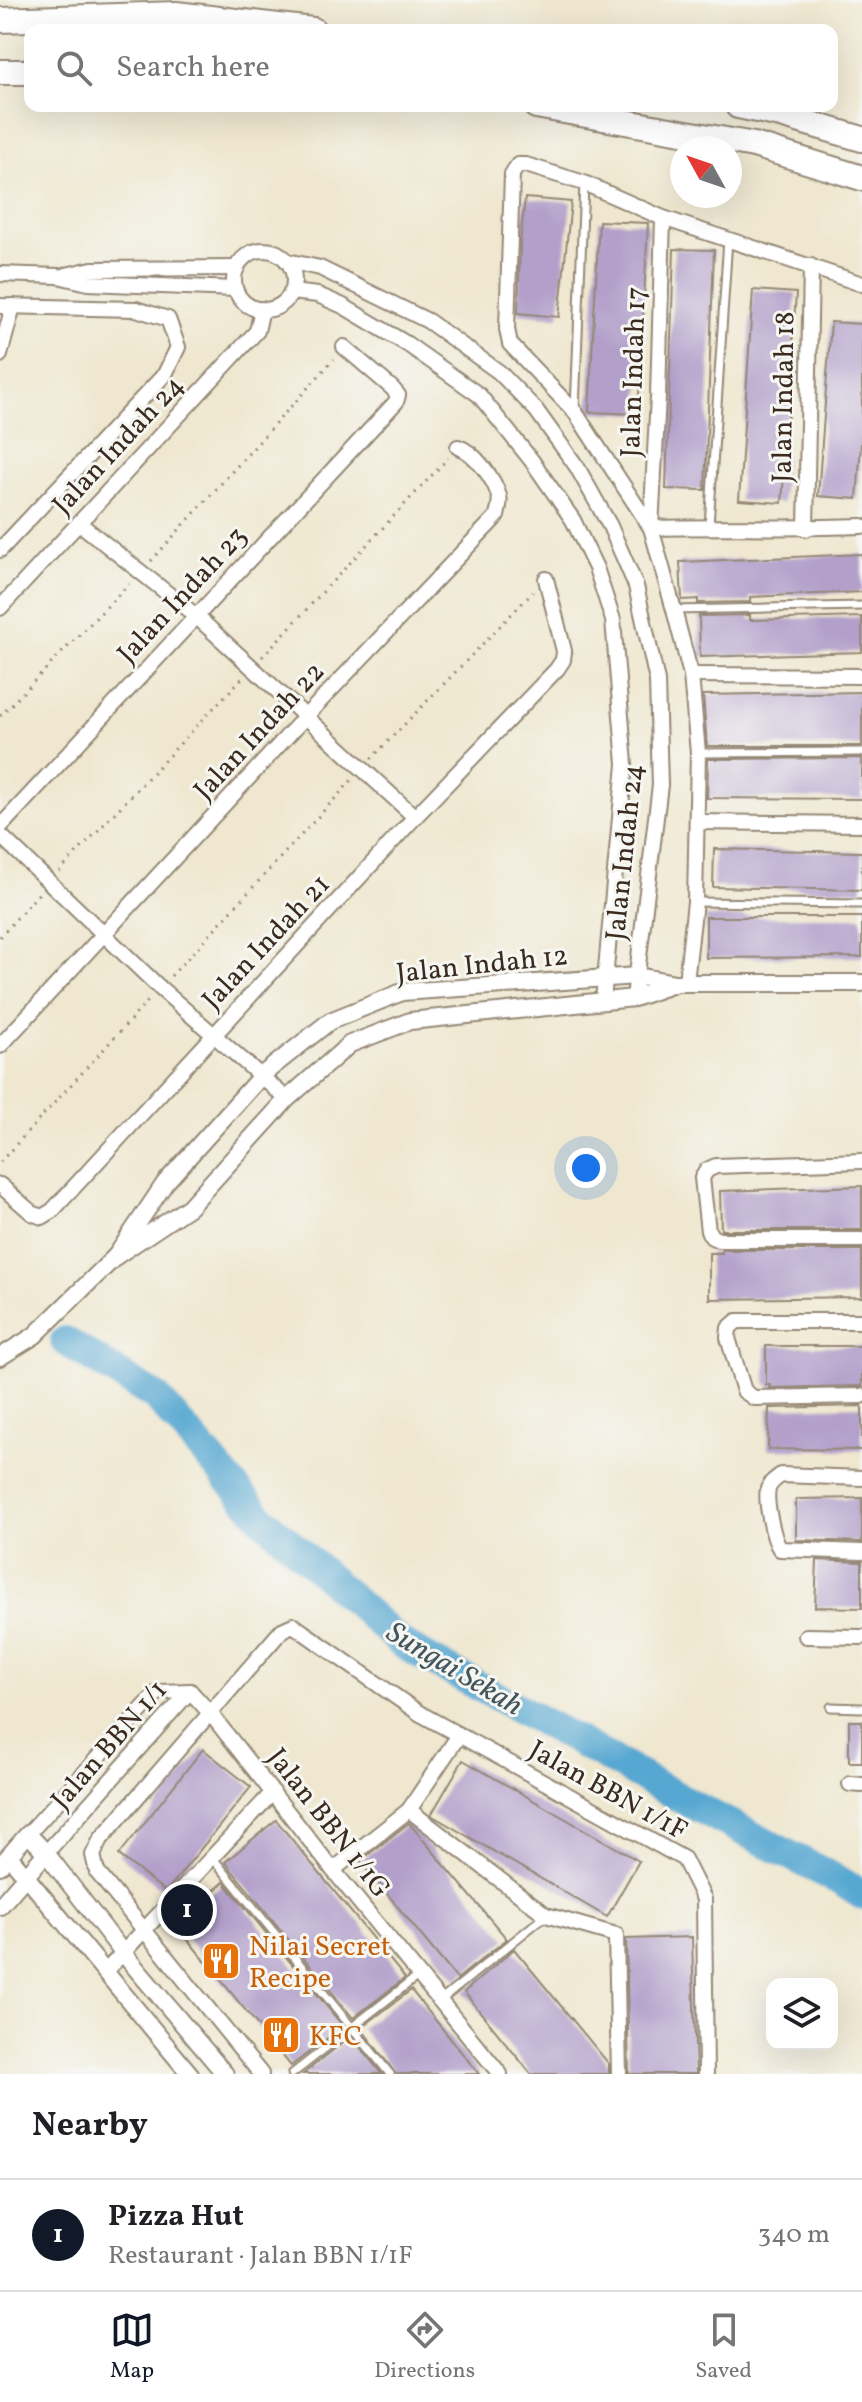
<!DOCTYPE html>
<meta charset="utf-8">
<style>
:root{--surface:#fff;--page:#f2f2f2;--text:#202124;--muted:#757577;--line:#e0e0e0;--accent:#111827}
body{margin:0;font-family:Vollkorn,serif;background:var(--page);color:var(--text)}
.controls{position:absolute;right:24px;bottom:24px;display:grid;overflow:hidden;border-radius:16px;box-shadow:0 8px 32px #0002}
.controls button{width:72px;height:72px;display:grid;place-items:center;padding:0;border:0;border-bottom:2px solid var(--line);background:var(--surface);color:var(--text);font:40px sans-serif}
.compass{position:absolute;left:670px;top:136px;width:72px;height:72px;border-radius:50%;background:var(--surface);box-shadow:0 8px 32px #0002;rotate:310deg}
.you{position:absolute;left:586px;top:1168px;width:28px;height:28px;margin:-20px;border:6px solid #fff;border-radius:50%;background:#1a73e8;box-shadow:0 0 0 12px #1a73e833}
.badge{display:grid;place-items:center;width:52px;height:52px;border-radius:50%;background:var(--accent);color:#fff;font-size:26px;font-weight:700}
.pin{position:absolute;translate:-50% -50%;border:4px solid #fff;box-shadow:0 2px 8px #0006}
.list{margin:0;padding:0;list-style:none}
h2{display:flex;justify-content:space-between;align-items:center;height:104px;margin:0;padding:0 32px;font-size:34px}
h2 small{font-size:26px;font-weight:400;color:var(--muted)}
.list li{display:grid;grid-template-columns:52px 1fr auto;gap:24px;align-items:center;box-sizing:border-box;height:112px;padding:0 32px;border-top:2px solid var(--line)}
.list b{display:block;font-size:30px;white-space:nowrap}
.list p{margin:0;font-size:26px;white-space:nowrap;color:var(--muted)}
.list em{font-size:26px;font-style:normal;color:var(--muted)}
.icon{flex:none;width:44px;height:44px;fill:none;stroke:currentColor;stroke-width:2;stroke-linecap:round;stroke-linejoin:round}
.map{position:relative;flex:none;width:862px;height:2074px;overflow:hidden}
.search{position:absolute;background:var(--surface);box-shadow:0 8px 32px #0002;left:24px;right:24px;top:24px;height:88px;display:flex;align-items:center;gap:20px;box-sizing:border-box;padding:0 28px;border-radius:16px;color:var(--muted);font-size:30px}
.sheet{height:216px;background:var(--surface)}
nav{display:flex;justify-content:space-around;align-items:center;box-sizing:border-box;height:112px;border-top:2px solid var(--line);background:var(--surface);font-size:22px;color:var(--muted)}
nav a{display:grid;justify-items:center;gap:4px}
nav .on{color:var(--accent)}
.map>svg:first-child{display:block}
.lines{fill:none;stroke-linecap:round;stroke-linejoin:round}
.river{stroke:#56a7d1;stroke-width:30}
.building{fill:#b2a0cb}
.service-casing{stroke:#958876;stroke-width:11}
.minor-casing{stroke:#958876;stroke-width:18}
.tertiary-casing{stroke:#958876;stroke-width:20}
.motorway-casing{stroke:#958876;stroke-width:28}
.path{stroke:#958876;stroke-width:3;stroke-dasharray:2 6;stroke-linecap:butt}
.service{stroke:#fff;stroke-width:7}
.minor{stroke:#fff;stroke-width:14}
.tertiary{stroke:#fff;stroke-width:16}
.motorway{stroke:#fff;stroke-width:24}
.labels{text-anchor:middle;stroke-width:6;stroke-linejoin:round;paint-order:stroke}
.street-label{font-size:28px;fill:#3b2a1e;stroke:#f6f6f2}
.food-label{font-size:28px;fill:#c56008;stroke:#f6f6f2;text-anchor:start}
.water-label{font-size:30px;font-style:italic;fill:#44565d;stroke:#f6f6f2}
</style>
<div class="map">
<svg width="862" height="2074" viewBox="0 0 862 2074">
<rect width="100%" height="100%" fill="#f6f6f2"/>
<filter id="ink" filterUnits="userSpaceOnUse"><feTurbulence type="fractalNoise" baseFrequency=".0125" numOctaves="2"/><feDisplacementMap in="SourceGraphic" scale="16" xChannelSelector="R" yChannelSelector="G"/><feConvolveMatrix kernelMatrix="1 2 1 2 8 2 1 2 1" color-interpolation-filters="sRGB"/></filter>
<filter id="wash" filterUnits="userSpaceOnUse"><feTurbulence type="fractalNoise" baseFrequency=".006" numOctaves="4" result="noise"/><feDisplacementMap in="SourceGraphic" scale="32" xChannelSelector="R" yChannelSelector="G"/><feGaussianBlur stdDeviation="1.8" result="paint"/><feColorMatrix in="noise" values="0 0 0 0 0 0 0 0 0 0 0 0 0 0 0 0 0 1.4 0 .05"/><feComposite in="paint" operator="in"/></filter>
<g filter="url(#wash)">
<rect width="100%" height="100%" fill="#efe7cf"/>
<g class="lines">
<!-- river -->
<polyline class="river" points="65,1341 157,1398 261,1517 402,1644 693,1805 842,1882 862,1895"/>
</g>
<g id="blocks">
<!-- building -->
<g class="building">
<polygon points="525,198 571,202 559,317 518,313 520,244"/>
<polygon points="599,221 648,223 638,414 589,412"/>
<polygon points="674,249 714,250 705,490 666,489"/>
<polygon points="753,290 796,293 782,503 739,500"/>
<polygon points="831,322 862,324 862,431 857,499 818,496"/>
<polygon points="862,554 862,592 750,597 750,602 698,603 698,599 682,600 680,562"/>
<polygon points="750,615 750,620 862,617 862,652 700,657 699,616"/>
<polygon points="862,692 862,746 707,746 703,695"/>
<polygon points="862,758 862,799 707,798 708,759"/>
<polygon points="714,849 862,852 862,890 713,887"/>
<polygon points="706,917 862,917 862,957 706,958"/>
<polygon points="862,1186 862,1230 721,1230 720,1191"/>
<polygon points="722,1250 862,1250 862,1297 709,1299 709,1253 722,1253"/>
<polygon points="766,1346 862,1346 862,1386 769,1388 770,1385 766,1385"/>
<polygon points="862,1406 862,1450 768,1449 769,1408"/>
<polygon points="862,1498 862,1542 796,1540 796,1499"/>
<polygon points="817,1560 862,1562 862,1608 815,1607"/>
<rect x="849" y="1721" width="13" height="41"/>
<polygon points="203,1749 251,1787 166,1892 119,1855"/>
<polygon points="463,1760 639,1861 607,1917 431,1815"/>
<polygon points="276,1820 405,1978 353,2018 225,1862"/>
<polygon points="409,1823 507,1939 457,1979 360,1861"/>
<polygon points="224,1882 343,2026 291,2066 175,1924"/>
<polygon points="692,1937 696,2074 629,2074 626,1939"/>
<polygon points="514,1949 609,2064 609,2074 531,2074 464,1992"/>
<polygon points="411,1990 479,2074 396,2074 361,2028"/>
<polygon points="351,2036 382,2074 303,2074"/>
</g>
</g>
</g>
<g filter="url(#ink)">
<use href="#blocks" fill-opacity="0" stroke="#958876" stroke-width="2"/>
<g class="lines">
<!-- service casing -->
<g class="service-casing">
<g id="service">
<polyline points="575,410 584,183"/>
<polyline points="709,526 728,239"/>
<polyline points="674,610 862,606"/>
<polyline points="698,753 862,752"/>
<polyline points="695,902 862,904"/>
<polyline points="831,1707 862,1708"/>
<polyline points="212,1857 390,2074"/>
<polyline points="440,2001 546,1915"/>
<polyline points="292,2074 419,1975"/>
</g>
</g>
<!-- minor casing -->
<g class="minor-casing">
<g id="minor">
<circle cx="264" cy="280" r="30"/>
<polyline points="287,261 320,268 428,321 499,372 536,410 577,467 610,526 636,586 657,681 660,785 634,998"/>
<polyline points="0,274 58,276 88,283 235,289"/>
<polyline points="66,275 92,269 237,268"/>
<polyline points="291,292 318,295 343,306 407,344 479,395 532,461 573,520 596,568 613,620 625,764 603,1001"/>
<polyline points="0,306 136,309 168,319 178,347 165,374 0,550"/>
<polyline points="0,355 13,306"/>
<polyline points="79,523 196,616 415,817"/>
<polyline points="651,528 658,396 663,218"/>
<path d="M651 528C721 526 791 529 862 526"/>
<polyline points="806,529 811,266"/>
<polyline points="0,608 257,331 262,309"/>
<polyline points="691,675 862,676"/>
<polyline points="699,822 862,824"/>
<polyline points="0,827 396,402 398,395 392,388 344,347"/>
<polyline points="0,835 160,988 287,1099"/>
<polyline points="686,982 695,902 698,753 691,675 674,610 651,528 575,412 510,344 507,329 512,174 518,165 526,165 584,183 663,218 862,284"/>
<path d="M0 1046 305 717 497 516C498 510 501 502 499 496 494 479 475 452 458 447"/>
<polyline points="862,1161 716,1166 707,1170 702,1178 708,1231 712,1237 719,1240 862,1240"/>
<polyline points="0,1185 32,1213 42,1217 52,1211 415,817 557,669 563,660 564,651 546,579"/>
<polyline points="862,1321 737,1321 729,1328 728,1338 744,1391 754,1398 862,1396"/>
<path d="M862 1478 781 1475C776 1479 770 1482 768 1489 765 1501 773 1539 780 1549L862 1552"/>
<polyline points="806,1636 862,1637"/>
<polyline points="190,1691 210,1713 333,1870 500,2074"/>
<polyline points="850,1784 862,1785"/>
<polyline points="409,1810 546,1915 616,1935 619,2074"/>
<polyline points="28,1834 158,1692 190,1691"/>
<polyline points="46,1853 190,1691"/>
<polyline points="333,1870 409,1810 459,1735"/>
<polyline points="105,1972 273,1792"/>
<polyline points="261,2074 97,1872 93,1855 101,1839 282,1630 293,1625 419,1713 684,1859 704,1899 706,2074"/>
</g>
</g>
<!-- tertiary casing -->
<g class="tertiary-casing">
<g id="tertiary">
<polyline points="116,1256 165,1183 262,1075 330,1021 402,992 637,976 675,983 862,983"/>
<polyline points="0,1357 34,1336 116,1256 189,1207 287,1099 350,1044 410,1021 634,998 674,984"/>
<polyline points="9,1856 190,2074"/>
<polyline points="0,1866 28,1834 46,1853 123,1953 225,2074"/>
<polyline points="0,1906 46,1853"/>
</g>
</g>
<!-- motorway casing -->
<g class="motorway-casing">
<g id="motorway">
<polyline points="0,20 176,14 313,30"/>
<polyline points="0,72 30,72"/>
<polyline points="536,106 754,145 862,178"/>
<polyline points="738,106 781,115 862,139"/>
</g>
</g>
<!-- path -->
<g class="path">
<polyline points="151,561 334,359"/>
<polyline points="262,657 448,458"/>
<polyline points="0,716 129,584"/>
<polyline points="371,759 533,592"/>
<polyline points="59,872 243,677"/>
<polyline points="0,937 40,892"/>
<polyline points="171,976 353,779"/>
<polyline points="0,1162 149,1000"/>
</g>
<!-- service -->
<use href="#service" class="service"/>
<!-- minor -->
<use href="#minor" class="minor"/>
<!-- tertiary -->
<use href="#tertiary" class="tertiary"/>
<!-- motorway -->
<use href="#motorway" class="motorway"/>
</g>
</g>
<!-- icons -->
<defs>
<g id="restaurant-square" transform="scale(2)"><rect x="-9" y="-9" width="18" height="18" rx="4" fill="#e8710a" stroke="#f6f6f2"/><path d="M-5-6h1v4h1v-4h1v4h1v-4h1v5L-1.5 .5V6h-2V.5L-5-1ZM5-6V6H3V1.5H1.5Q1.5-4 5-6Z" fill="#fff"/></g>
</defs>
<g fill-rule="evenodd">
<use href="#restaurant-square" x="221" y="1961"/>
<use href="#restaurant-square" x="281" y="2035"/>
</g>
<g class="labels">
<!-- street labels -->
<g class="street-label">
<text transform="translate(632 372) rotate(-88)" y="10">Jalan Indah 17</text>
<text transform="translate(782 397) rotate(-89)" y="10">Jalan Indah 18</text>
<text transform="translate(117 444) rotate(-47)" y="10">Jalan Indah 24</text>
<text transform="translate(181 594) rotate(-47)" y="10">Jalan Indah 23</text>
<text transform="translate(258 730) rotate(-47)" y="10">Jalan Indah 22</text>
<text transform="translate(623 852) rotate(-84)" y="10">Jalan Indah 24</text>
<text transform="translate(265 941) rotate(-47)" y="10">Jalan Indah 21</text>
<text transform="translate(482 963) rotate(-6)" y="10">Jalan Indah 12</text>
<text transform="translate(108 1744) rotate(-49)" y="10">Jalan BBN 1/1</text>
<text transform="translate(609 1789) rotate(29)" y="10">Jalan BBN 1/1F</text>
<text transform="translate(330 1822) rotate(52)" y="10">Jalan BBN 1/1G</text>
</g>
<!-- food labels -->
<g class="food-label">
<text x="249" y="1955">Nilai Secret<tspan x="249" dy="32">Recipe</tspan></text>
<text x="309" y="2045">KFC</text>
</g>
<!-- water labels -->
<g class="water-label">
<text transform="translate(455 1668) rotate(31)" y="10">Sungai Sekah</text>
</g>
</g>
</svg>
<div class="controls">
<button><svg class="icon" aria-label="layers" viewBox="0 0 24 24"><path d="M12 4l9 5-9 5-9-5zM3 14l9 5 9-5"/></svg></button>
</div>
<svg class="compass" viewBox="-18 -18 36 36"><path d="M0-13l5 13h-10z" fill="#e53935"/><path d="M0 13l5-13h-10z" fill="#757577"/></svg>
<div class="you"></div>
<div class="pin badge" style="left:187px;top:1910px">1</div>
<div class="search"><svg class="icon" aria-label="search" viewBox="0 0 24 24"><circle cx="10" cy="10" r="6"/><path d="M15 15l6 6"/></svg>Search here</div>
</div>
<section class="sheet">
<h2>Nearby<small></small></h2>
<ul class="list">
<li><span class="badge">1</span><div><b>Pizza Hut</b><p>Restaurant · Jalan BBN 1/1F</p></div><em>340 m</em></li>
</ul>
</section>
<nav>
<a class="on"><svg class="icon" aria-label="map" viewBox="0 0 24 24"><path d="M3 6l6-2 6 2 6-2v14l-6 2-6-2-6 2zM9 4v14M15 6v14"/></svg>Map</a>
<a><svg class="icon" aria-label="directions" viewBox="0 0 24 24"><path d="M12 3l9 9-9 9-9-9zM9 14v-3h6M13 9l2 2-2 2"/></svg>Directions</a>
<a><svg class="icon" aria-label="saved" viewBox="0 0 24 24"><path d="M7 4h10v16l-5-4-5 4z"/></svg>Saved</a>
</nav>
